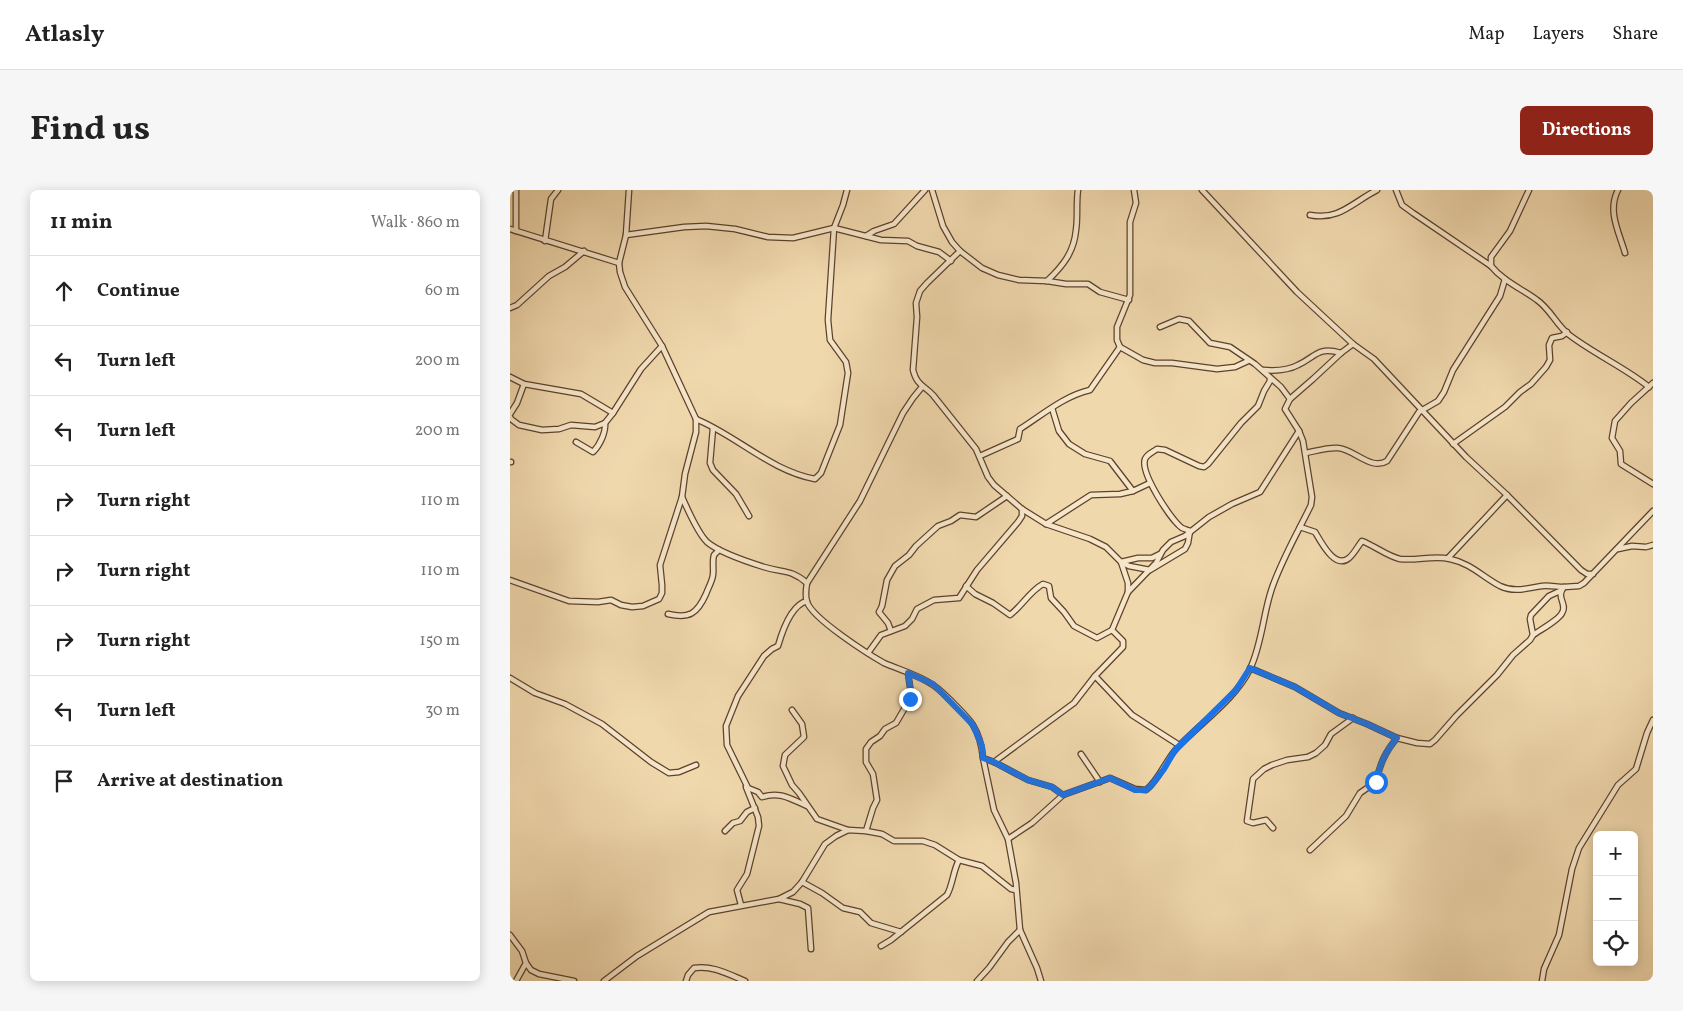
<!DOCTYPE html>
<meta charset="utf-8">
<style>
:root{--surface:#fff;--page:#f6f6f6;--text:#222;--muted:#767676;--line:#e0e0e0;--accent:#8f2418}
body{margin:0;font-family:Vollkorn,serif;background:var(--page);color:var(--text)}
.controls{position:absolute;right:15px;bottom:15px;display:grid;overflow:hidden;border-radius:8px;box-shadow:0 2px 12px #0003}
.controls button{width:45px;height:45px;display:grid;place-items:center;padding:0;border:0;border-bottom:1px solid var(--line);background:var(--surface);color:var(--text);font:25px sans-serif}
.stop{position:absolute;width:15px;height:15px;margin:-11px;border:4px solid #1a73e8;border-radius:50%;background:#fff}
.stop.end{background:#1a73e8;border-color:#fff;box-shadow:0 1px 5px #0008}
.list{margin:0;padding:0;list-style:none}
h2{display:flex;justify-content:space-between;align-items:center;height:65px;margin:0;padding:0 20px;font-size:21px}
h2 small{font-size:16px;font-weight:400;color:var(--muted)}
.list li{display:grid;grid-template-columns:32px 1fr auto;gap:15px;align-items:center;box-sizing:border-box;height:70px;padding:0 20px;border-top:1px solid var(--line)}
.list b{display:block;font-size:19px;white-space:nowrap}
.list em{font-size:16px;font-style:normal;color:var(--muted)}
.icon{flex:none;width:28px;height:28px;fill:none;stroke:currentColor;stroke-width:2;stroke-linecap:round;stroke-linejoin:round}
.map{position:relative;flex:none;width:1143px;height:791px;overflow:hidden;border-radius:8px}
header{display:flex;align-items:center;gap:30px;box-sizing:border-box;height:70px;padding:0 25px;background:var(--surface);border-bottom:1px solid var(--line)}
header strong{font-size:24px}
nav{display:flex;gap:28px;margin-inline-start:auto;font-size:18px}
.intro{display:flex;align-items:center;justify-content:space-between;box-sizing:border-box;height:120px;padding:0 30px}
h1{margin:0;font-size:35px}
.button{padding:12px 22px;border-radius:8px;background:var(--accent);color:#fff;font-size:18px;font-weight:700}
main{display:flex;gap:30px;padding:0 30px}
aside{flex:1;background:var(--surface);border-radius:8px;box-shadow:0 2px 12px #0003}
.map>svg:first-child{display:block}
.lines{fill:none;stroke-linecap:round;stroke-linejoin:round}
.street-casing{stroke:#5e412b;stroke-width:7}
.street{stroke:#f5e6ca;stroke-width:4.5}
.route{stroke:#1a73e8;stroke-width:6}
</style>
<header>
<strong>Atlasly</strong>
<nav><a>Map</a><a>Layers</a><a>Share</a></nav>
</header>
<div class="intro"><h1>Find us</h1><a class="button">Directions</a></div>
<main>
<aside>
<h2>11 min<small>Walk · 860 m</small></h2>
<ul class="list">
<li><svg class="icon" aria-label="ahead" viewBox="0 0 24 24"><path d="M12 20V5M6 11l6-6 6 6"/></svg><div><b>Continue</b></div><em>60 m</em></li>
<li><svg class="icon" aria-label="left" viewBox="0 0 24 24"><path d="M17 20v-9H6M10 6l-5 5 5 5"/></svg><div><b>Turn left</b></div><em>200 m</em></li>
<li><svg class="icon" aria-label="left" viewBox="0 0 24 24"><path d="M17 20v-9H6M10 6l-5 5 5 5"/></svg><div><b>Turn left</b></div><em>200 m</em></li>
<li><svg class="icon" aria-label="right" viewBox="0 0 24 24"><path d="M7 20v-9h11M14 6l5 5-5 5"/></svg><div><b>Turn right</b></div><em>110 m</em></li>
<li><svg class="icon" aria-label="right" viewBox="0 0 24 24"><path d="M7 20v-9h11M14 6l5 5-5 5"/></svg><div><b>Turn right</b></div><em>110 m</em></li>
<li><svg class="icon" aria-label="right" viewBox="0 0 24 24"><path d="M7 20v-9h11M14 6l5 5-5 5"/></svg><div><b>Turn right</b></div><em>150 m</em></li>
<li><svg class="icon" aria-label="left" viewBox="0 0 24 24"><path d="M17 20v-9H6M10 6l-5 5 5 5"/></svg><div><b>Turn left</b></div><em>30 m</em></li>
<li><svg class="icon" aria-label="arrive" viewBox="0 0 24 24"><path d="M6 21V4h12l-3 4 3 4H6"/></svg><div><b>Arrive at destination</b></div></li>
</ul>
</aside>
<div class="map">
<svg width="1143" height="791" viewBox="0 0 1143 791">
<rect width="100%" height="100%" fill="#f0d8ad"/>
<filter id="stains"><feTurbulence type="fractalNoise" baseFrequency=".004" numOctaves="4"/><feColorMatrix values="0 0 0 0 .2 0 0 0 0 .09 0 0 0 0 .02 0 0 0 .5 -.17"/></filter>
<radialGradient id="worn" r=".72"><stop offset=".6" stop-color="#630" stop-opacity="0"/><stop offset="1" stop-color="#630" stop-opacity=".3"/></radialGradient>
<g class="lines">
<!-- street casing -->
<g class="street-casing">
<g id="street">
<polyline points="422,0 433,36 442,52 450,61 472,78 488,85 509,90 537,91 556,94 578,94 590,102 619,110"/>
<polyline points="624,0 626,13 620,32 620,105 607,137 607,150 610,157 633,170 645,173 662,173 707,179 725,177 738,171"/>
<polyline points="692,0 787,102 843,154 864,169 956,267 997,305 1071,380 1077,384 1083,384"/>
<polyline points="886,0 892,15 903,23 981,76"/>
<path d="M1019 0 1000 41 981 67V76C993 91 1012 99 1027 110 1040 119 1046 134 1058 144 1084 164 1114 177 1139 197"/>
<path d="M1108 0C1097 21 1109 42 1115 63"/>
<path d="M800 25C829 31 843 12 867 0"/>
<polyline points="0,39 109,73"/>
<polyline points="6,41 6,0"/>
<polyline points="116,45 174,37 196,36 225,39 258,47 283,48 324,38 371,50 398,51 407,56 429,62 441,71"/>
<polyline points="356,46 364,41 384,34 415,0"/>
<polyline points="35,51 41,9 48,0"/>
<path d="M450 61 417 93 410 101 406 113 407 127 403 180C407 196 414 195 423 205L466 259 478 287 484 295 512 319 536 334 580 349 596 357 611 372 619 376 640 380 675 359 678 353 680 341C677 340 675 339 672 338 661 330 630 283 635 269 637 264 643 262 647 259L655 260 689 276 694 277 698 274 731 233 748 216 754 201 760 191V188"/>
<path d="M537 91C553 76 564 62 566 40 568 27 566 13 568 0"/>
<polyline points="0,118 7,115 39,86 55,77 74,61"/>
<polyline points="650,137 669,129 679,131 700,153 720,157 745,174 771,197 780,209"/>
<path d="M753 180C765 181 777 181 788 175 806 167 807 156 831 163"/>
<polyline points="0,187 14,194 71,204 103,223"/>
<polyline points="1143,193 1121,213 1105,231 1102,248 1110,261 1111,274 1143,294"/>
<path d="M412 197 403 208 393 223 350 311 297 393C296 399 295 406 297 412 303 429 358 464 374 473 390 480 409 485 423 495 431 500 458 527 463 535 469 545 472 557 473 568L484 572 518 590 542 597 553 605"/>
<polyline points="542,218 549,241 559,254 575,264 600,271 623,301"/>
<polyline points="0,224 7,213 14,194"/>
<polyline points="0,227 1,229 9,235 32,240 49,239 61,235 85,237 95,233 103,223 131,179 152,156"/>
<path d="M186 229C227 246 261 281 305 289L311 283 330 235 338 183 336 172 320 150 318 130 324 38 333 15 337 0"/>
<polyline points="203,238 200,273 203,280 226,304 239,326"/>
<path d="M66 252 83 262C90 255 96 242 95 233"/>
<polyline points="943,254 995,217 1010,202 1021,194 1036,177 1040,170 1039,155 1042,148 1052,146 1057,142"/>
<path d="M796 263C806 261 818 257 828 258 844 259 861 281 877 271L909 222 928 211 934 202 943 180 990 106 995 89"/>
<path d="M470 266 508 249 510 239C532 225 554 206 580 200L610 157"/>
<polyline points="0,272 1,272"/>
<path d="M172 307C178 320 187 342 197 352 210 363 238 372 254 377 273 383 281 379 297 393"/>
<polyline points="536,334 581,305 610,304 623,301 640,293"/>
<path d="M790 337 805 342C811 352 825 380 839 368 844 364 848 356 852 351 865 356 877 366 890 369 907 371 924 365 940 369 960 373 973 387 990 396 1005 403 1017 398 1032 396 1039 395 1047 397 1054 397"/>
<polyline points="1108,359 1122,356 1136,357 1143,355"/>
<polyline points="938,368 997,305"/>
<polyline points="0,390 59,411 88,412 101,410 111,415 122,417 133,416 149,409 152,403 152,395 150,375 172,307 175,284 186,242 186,229 152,156 115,97 110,82 109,73 116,45 119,0"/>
<path d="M456 396 465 404 483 413 500 425C512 416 520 401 533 394L539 396 541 408 554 422 564 436 587 448 602 440"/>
<polyline points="618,402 618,393 611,372 628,368 642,368 650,364"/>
<path d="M297 411C281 415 272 442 268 456L262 459 254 466 228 506 216 536 217 555 238 598 248 602 252 607C270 601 281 609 297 616"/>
<path d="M158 424C179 429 187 424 196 404 198 398 202 392 203 385 204 379 202 372 204 365L209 360"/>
<polyline points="381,441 378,433 369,422 372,416 377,390 385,376 399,365 406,356 428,336 441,331 450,325 466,327 497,306"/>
<polyline points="1023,445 1020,429 1021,425 1039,406 1052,400"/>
<polyline points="358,463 371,445 395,436 402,429 407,419 424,410 449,408 467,380 508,332 512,326 512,319"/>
<path d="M740 478 785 497 829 523 857 534 887 548 907 553 920 554 925 550 946 526 987 485 1003 465 1020 450 1023 445C1030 440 1049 430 1052 423 1058 414 1045 407 1054 397L1069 396 1074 393 1143 321"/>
<polyline points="585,486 622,525 669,555"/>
<polyline points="0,488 25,503 55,514 92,534 141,572 159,583 169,582 186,575"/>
<polyline points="282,520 292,534 294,547 275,565 273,576 282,595 289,603 307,629 338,640"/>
<polyline points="571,564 590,592"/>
<polyline points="473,568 484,620 498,649"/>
<polyline points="484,572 564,513 585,486 613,457 613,451 602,440 618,402 646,373 653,360 661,352 675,346 699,327 722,314 750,302 789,241"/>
<polyline points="763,638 756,630 743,633 737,631 743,589 754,579 762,575 777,570 798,567 806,563 815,555 821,544 843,528"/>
<polyline points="215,641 223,633 230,631 237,622 245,618"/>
<polyline points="356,641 363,618 367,610 363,584 356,572 356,559 361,552 370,546 375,539 386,533 400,509 401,504 398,483"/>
<path d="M800 660 836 626 850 603 866 592C870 574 875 562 887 548"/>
<polyline points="292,692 312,703 333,718 350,722 361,733 391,742"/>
<polyline points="269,709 290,714 298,718 301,759"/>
<polyline points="231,715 227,700 237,684 249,636 248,627 236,597"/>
<polyline points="510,740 527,778 531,791"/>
<polyline points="0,745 12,761 16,773 21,780 29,784 64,791"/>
<path d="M371 756 381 750 437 705C443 694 443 681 449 670"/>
<polyline points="6,791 16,773"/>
<polyline points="94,791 127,766 199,722 269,709 283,702 292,692 315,654 326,646 338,640 356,641 372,644 384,651 413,651 425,655 449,670 472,676 501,699 506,700"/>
<path d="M176 791 178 785 184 778C202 775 218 784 235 791"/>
<path d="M467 791 479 778 498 752 510 740 506 693 498 649 522 633 553 605 600 588 625 599 636 600C650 589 655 571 667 558 690 533 725 510 740 479 752 454 753 424 762 398 772 369 788 342 801 315L802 307 793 251 789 241 775 219 780 209 803 189 831 163 843 154"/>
<polyline points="1032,791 1034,779 1049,745 1062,679 1069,658 1108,595 1126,579 1137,543 1143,530"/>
</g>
</g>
<!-- street -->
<use href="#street" class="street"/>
</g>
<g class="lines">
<!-- route -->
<path class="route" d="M400 509 401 504 398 483 423 494 463 535 472 556 473 568 484 572 518 590 542 597 553 605 600 588 625 600H636L641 596 654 579 665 560 726 500 740 478 785 497 829 523 857 534 887 548C875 562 870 574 866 592"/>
</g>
<rect width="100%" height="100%" filter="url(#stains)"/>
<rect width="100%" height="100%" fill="url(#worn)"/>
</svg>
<div class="controls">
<button>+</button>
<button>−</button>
<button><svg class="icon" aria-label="locate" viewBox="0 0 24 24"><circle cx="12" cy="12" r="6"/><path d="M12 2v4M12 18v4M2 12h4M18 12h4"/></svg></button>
</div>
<div class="stop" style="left:866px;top:592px"></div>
<div class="stop end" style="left:400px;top:509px"></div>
</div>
</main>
